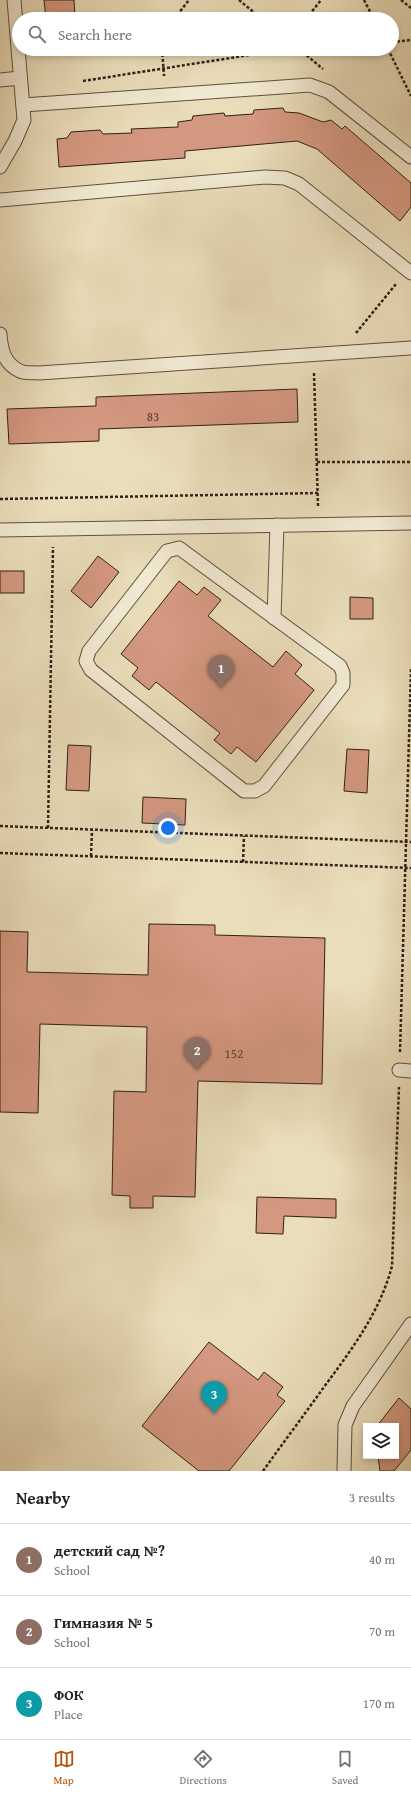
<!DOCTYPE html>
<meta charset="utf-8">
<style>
:root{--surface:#fff;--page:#f6f6f6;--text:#202124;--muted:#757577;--line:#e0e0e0;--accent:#b45309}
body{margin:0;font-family:"Gentium Book Plus",serif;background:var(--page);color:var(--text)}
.controls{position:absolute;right:12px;bottom:12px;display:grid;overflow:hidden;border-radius:0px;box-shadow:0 2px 6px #0003}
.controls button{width:36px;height:36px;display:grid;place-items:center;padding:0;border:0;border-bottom:1px solid var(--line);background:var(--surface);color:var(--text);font:20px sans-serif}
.you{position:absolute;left:168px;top:828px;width:14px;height:14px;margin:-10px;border:3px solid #fff;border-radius:50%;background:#1a73e8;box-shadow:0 0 0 6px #1a73e833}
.badge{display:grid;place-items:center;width:26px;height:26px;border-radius:50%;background:var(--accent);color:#fff;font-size:13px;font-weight:700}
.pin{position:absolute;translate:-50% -33px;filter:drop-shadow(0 1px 2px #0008)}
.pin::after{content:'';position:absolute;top:21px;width:14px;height:12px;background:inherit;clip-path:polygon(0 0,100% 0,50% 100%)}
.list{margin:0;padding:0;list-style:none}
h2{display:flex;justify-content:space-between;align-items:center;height:52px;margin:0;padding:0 16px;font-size:17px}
h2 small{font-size:13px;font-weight:400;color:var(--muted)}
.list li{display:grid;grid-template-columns:26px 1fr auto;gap:12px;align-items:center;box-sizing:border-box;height:72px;padding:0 16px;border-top:1px solid var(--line)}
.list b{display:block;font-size:15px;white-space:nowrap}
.list p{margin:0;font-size:13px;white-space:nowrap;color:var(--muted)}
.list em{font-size:13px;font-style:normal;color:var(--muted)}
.icon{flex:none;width:22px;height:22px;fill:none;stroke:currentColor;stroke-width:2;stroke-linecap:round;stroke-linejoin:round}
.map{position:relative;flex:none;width:411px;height:1471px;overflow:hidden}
.search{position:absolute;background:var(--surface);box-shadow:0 2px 6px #0003;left:12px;right:12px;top:12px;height:44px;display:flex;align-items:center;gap:10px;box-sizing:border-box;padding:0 14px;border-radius:22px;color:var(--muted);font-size:15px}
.sheet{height:268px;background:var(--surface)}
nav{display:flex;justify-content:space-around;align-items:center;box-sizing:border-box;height:56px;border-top:1px solid var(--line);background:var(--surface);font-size:11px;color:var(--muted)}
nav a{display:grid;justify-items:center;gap:2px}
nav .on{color:var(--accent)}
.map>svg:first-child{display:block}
.building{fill:#d49880;stroke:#2f2116}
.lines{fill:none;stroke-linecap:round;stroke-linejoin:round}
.service-casing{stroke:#5e503f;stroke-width:15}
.path{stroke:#2f2116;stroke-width:2.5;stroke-dasharray:3 2;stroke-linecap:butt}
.service{stroke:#f1e9d2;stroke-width:13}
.labels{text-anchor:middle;stroke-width:3;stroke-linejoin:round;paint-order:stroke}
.number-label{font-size:13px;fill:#583f30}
</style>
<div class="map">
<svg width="411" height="1471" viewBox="0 0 411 1471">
<rect width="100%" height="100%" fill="#eaddba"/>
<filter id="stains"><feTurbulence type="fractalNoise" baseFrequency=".005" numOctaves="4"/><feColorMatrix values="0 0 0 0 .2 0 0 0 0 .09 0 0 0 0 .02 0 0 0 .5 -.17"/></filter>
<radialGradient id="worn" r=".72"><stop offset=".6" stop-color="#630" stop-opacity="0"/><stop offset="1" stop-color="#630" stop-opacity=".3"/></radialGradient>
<!-- building -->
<g class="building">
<polygon points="44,0 74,0 75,17 46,19"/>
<polygon points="283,108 285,112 299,113 323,122 331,120 342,129 345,126 411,183 411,207 400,221 317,149 297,141 185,151 185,158 59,167 57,139 67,138 71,132 100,130 103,134 132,133 131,129 178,127 178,122 192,120 193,116 224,113 225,116 253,114 254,110"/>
<polygon points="297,389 298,422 99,429 99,441 9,444 7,409 96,406 96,397"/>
<polygon points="98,556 119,572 91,608 71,591"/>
<rect x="0" y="571" width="24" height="22"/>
<polygon points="179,581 197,595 204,587 221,600 208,616 273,667 286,651 302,665 295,674 314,690 256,762 237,747 231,754 214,740 220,733 156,682 149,690 132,676 138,668 121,654"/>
<polygon points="350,597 373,598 373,619 350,619"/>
<polygon points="68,745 91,746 89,791 66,790"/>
<polygon points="347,749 369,750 367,793 344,791"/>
<polygon points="143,797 186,799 185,825 142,823"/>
<polygon points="149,924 215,925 215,935 325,938 322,1084 198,1081 195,1197 153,1196 153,1208 130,1208 130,1196 112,1195 114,1091 146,1092 147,1027 40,1024 38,1113 0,1112 0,931 28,932 27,972 148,975"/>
<polygon points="257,1197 336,1199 336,1218 284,1216 283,1234 256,1233"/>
<polygon points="209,1342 258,1380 264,1372 283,1387 277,1395 285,1401 229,1471 199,1471 142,1426"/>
<polygon points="399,1398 411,1409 411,1450 394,1471 380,1471 378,1456 396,1456 396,1426 377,1426"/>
</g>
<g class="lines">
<!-- service casing -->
<g class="service-casing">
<g id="service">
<polyline points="0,80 20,78"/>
<polyline points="23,105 310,85 329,92 411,157"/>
<polyline points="0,167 15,141 24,120 14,0"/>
<polyline points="0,200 265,177 285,178 299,184 411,273"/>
<path d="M0 334C1 349 4 364 20 371 25 374 34 372 39 373L411 348"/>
<polyline points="0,530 411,523"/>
<polygon points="179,548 340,666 343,673 343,685 264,786 255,791 244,791 91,670 86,661 89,651 167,551"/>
<polyline points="274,618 277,525"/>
<polyline points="399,1070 411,1071"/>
<polyline points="344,1471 345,1425 353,1406 411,1324"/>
</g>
</g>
<!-- path -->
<g class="path">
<polyline points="239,0 262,19"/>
<polyline points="364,0 374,19"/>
<polyline points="401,0 411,8"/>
<polyline points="174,19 189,0"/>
<polyline points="306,19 321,0"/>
<polyline points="392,42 411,40"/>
<polyline points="162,49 164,76"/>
<polyline points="299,49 323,69"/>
<polyline points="388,49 411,96"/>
<polyline points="83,81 288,49"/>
<polyline points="356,333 396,284"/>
<polyline points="314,373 318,506"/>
<polyline points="317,462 411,462"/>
<polyline points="0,499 318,493"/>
<polyline points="0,826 411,842"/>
<polyline points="48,828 53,547"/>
<polyline points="0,853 411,868"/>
<polyline points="91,856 92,830"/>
<polyline points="243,862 244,836"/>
<polyline points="400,1052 411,669"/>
<path d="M263 1471C283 1443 304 1415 324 1387 352 1349 380 1312 392 1266L399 1087"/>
</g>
<!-- service -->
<use href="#service" class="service"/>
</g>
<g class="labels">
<!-- number labels -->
<g class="number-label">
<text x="153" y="421">83</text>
<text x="234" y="1058">152</text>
</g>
</g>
<rect width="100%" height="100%" filter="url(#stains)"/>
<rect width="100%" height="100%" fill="url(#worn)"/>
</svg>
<div class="controls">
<button><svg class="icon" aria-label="layers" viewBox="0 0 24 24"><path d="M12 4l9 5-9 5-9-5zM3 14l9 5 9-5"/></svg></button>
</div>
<div class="you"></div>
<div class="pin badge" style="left:221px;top:688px;background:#8d6e63">1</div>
<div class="pin badge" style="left:197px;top:1070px;background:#8d6e63">2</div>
<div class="pin badge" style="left:214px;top:1414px;background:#0f9aa8">3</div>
<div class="search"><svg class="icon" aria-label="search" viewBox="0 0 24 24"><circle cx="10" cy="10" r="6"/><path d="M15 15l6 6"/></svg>Search here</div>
</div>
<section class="sheet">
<h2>Nearby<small>3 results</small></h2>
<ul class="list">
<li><span class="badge" style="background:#8d6e63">1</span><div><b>детский сад №?</b><p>School</p></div><em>40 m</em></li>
<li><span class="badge" style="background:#8d6e63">2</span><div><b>Гимназия № 5</b><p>School</p></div><em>70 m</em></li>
<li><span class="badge" style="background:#0f9aa8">3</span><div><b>ФОК</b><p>Place</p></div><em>170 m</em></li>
</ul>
</section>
<nav>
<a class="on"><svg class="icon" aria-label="map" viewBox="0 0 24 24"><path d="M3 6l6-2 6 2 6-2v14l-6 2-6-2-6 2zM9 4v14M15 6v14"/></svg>Map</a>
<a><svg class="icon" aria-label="directions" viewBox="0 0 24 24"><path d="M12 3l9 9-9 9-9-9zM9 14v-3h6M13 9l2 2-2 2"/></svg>Directions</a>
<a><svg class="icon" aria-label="saved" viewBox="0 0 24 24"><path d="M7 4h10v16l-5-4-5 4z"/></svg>Saved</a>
</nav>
